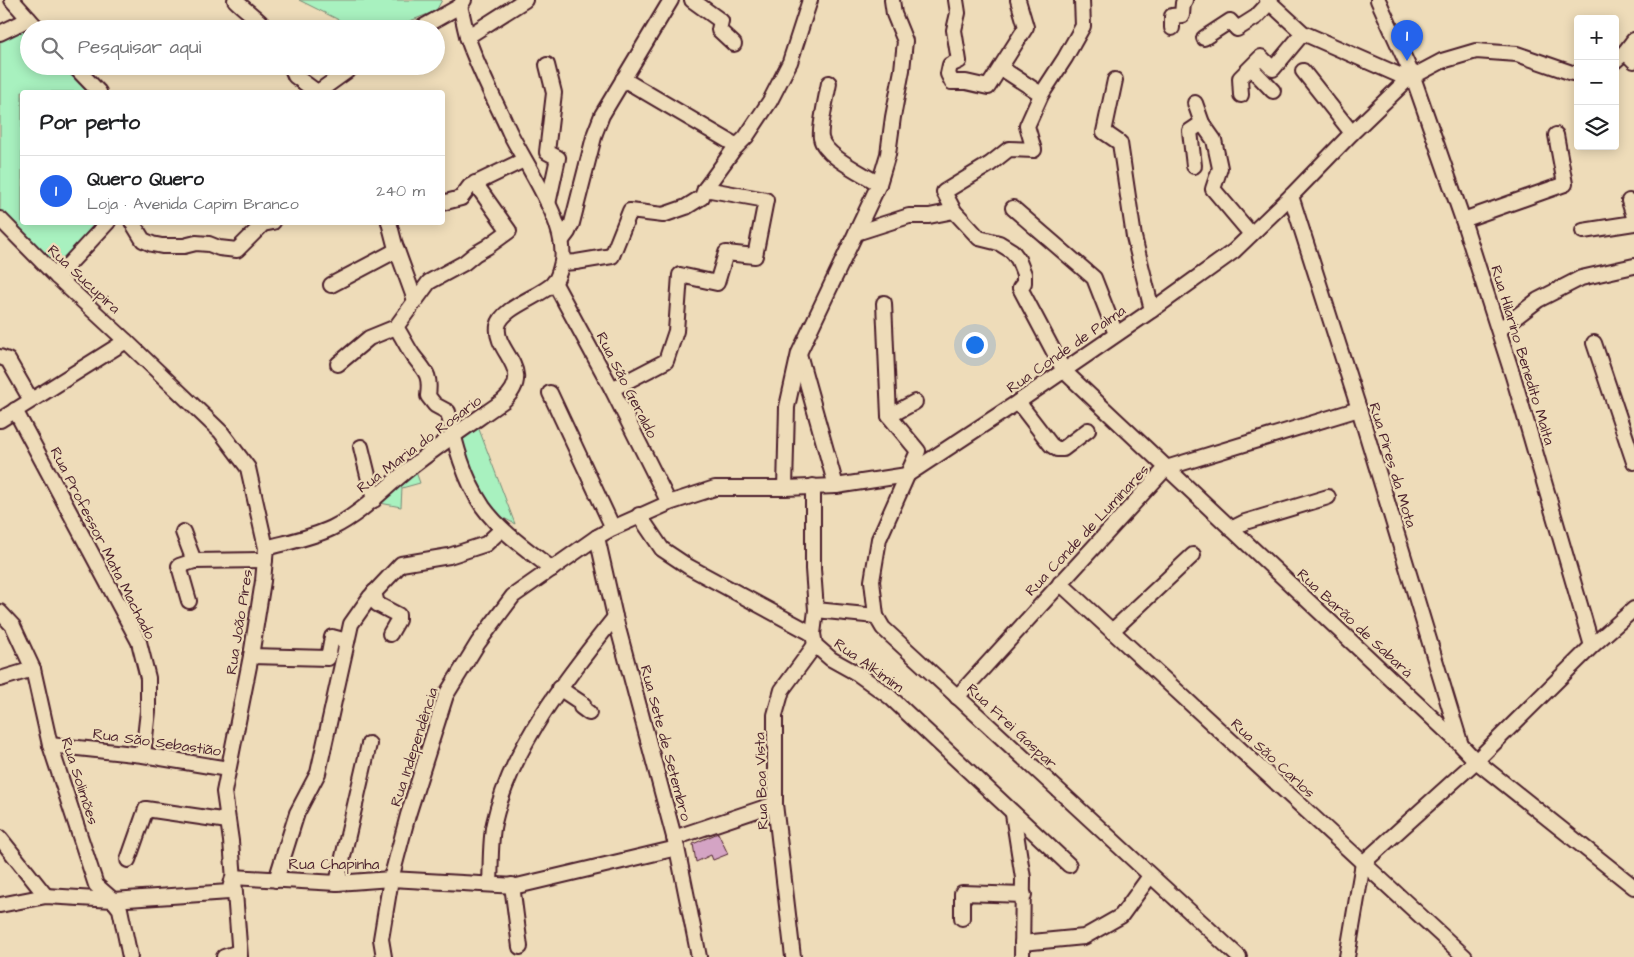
<!DOCTYPE html>
<html lang="pt">
<meta charset="utf-8">
<style>
:root{--surface:#fff;--page:#f6f6f6;--text:#202124;--muted:#757577;--line:#e0e0e0;--accent:#2563eb}
body{margin:0;font-family:"Architects Daughter",sans-serif;background:var(--page);color:var(--text)}
.controls{position:absolute;right:15px;top:15px;display:grid;overflow:hidden;border-radius:5px;box-shadow:0 2px 12px #0003}
.controls button{width:45px;height:45px;display:grid;place-items:center;padding:0;border:0;border-bottom:1px solid var(--line);background:var(--surface);color:var(--text);font:25px sans-serif}
.you{position:absolute;left:974px;top:344px;width:18px;height:18px;margin:-12px;border:4px solid #fff;border-radius:50%;background:#1a73e8;box-shadow:0 0 0 8px #1a73e833}
.badge{display:grid;place-items:center;width:32px;height:32px;border-radius:50%;background:var(--accent);color:#fff;font-size:16px;font-weight:700}
.pin{position:absolute;translate:-50% -41px;filter:drop-shadow(0 1px 2px #0008)}
.pin::after{content:'';position:absolute;top:26px;width:18px;height:15px;background:inherit;clip-path:polygon(0 0,100% 0,50% 100%)}
.list{margin:0;padding:0;list-style:none}
h2{display:flex;justify-content:space-between;align-items:center;height:65px;margin:0;padding:0 20px;font-size:21px}
h2 small{font-size:16px;font-weight:400;color:var(--muted)}
.list li{display:grid;grid-template-columns:32px 1fr auto;gap:15px;align-items:center;box-sizing:border-box;height:70px;padding:0 20px;border-top:1px solid var(--line)}
.list b{display:block;font-size:19px;white-space:nowrap}
.list p{margin:0;font-size:16px;white-space:nowrap;color:var(--muted)}
.list em{font-size:16px;font-style:normal;color:var(--muted)}
.icon{flex:none;width:28px;height:28px;fill:none;stroke:currentColor;stroke-width:2;stroke-linecap:round;stroke-linejoin:round}
.map{position:relative;flex:none;width:1634px;height:957px;overflow:hidden}
.search{position:absolute;background:var(--surface);box-shadow:0 2px 12px #0003;left:20px;top:20px;width:425px;height:55px;display:flex;align-items:center;gap:12px;box-sizing:border-box;padding:0 18px;border-radius:28px;color:var(--muted);font-size:19px}
.panel{position:absolute;background:var(--surface);box-shadow:0 2px 12px #0003;left:20px;top:90px;width:425px;height:135px;border-radius:5px}
.map>svg:first-child{display:block}
.green{fill:#a8f1bf;stroke:#798875}
.building{fill:#d4a4c4;stroke:#4a1f2b}
.lines{fill:none;stroke-linecap:round;stroke-linejoin:round}
.minor-casing{stroke:#4a1f2b;stroke-width:18}
.minor{stroke:#eedcb9;stroke-width:14}
.labels{text-anchor:middle;stroke-width:4.5;stroke-linejoin:round;paint-order:stroke}
.street-label{font-size:15px;fill:#4a1f2b;stroke:#eedcb9}
</style>
<div class="map">
<svg width="1634" height="957" viewBox="0 0 1634 957">
<rect width="100%" height="100%" fill="#eedcb9"/>
<filter id="ink" filterUnits="userSpaceOnUse"><feTurbulence type="fractalNoise" baseFrequency=".02" numOctaves="2"/><feDisplacementMap in="SourceGraphic" scale="10" xChannelSelector="R" yChannelSelector="G"/><feConvolveMatrix kernelMatrix="1 2 1 2 8 2 1 2 1" color-interpolation-filters="sRGB"/></filter>
<g filter="url(#ink)">
<!-- green -->
<g class="green">
<polygon points="299,0 442,0 436,11 389,29 357,29"/>
<polygon points="29,21 29,66 72,66 97,92 22,92 22,222 104,223 55,270 0,216 0,36"/>
<polygon points="477,424 515,524 498,515 474,477 460,432"/>
<polygon points="415,469 420,483 402,488 401,507 380,503 398,483"/>
</g>
<!-- building -->
<polygon class="building" points="718,833 728,854 713,860 711,855 696,862 693,844"/>
<g class="lines">
<!-- minor casing -->
<g class="minor-casing">
<g id="minor">
<polyline points="12,0 38,29"/>
<path d="M235 0C245 10 257 18 267 29"/>
<polyline points="692,0 721,21 719,30 734,44"/>
<polyline points="956,0 958,13 954,30 959,61 950,65 948,74 952,82 966,82 988,87 1026,27 1018,0"/>
<polyline points="1082,0 1083,26 1065,58 1041,95 1027,126 1034,150 1009,149 990,164 944,192 954,211 979,238 999,243 1012,251 1018,259 1024,274 1024,283 1020,288 1064,371 1460,744 1476,761 1634,887"/>
<polyline points="1267,0 1303,33 1408,79"/>
<polyline points="1378,0 1413,77 1463,220 1513,376 1592,646"/>
<polyline points="1172,28 1172,16 1182,15 1183,3 1185,0"/>
<polyline points="419,29 460,6 464,0"/>
<polyline points="0,33 29,19"/>
<polyline points="467,37 525,0"/>
<polyline points="1204,38 1230,21 1237,29 1256,17 1270,2"/>
<polyline points="1625,52 1634,61"/>
<polyline points="1615,61 1625,52 1634,40"/>
<polyline points="547,65 554,93 547,152 558,158 548,204"/>
<polyline points="74,66 99,92"/>
<polyline points="291,66 295,76 317,92"/>
<polyline points="1001,68 1041,94"/>
<polyline points="1251,68 1273,91"/>
<polyline points="1303,71 1352,133"/>
<polyline points="623,79 737,146"/>
<polyline points="1115,80 1104,132 1120,143 1134,237 1152,310"/>
<path d="M829 83C827 95 819 128 821 138 824 156 864 174 879 184"/>
<polyline points="318,92 354,66"/>
<polyline points="1241,95 1240,78 1261,57 1273,69 1303,33"/>
<polyline points="1195,103 1202,123 1214,140 1220,168 1213,189 1251,234"/>
<polyline points="1194,166 1190,131 1202,123"/>
<polyline points="1291,196 1359,409 1460,742"/>
<polyline points="1629,201 1634,217"/>
<polyline points="442,203 461,198 470,186 524,160"/>
<polyline points="1013,208 1094,278 1116,334"/>
<polyline points="0,219 57,277 126,341 221,432 248,468 266,548 263,581 251,656 224,792 231,841 240,957"/>
<polyline points="1463,220 1565,184 1556,135"/>
<polyline points="132,222 143,240 152,244 162,246 184,246 196,243 209,244 219,248 237,250 263,224 273,222"/>
<polyline points="389,222 395,245 415,300"/>
<polyline points="1583,231 1634,223"/>
<polyline points="856,233 909,216 929,216 954,211"/>
<polyline points="562,240 568,232 572,223 595,133 602,115 671,0"/>
<polyline points="562,263 576,262 612,256 630,211 663,215 686,207 702,197 705,189 734,149 746,137 770,101 790,62 810,0"/>
<polyline points="57,277 108,222"/>
<polyline points="554,282 612,389 669,503"/>
<polyline points="331,285 397,250"/>
<polyline points="884,303 889,416 918,451 879,539 872,581 876,616 883,628 1239,957"/>
<path d="M396 327C402 336 406 345 412 354 425 372 431 373 428 396L435 405 448 412C455 444 464 479 483 507 501 532 528 550 552 569"/>
<polyline points="396,327 429,282 464,263 475,254 487,247 509,231 475,183"/>
<polyline points="1499,330 1538,300 1581,278 1634,266"/>
<polyline points="1594,343 1634,462"/>
<polyline points="799,354 836,486"/>
<polyline points="0,357 8,360 31,400"/>
<polyline points="338,364 369,338 396,327"/>
<polyline points="612,389 666,361 676,331 680,275 717,283 726,253 755,256 766,200 705,189"/>
<polyline points="550,393 613,528"/>
<polyline points="1018,402 1051,445 1057,449 1063,449 1088,430"/>
<polyline points="15,410 139,642 148,678 148,711 143,755"/>
<polyline points="889,416 915,402"/>
<polyline points="0,420 126,341"/>
<polyline points="361,447 374,500"/>
<polyline points="813,486 813,569 816,610"/>
<polyline points="785,488 787,407 799,353 879,184 888,154 893,117 902,70 905,41 894,14 892,0"/>
<polyline points="639,515 662,549 689,567 813,634"/>
<polyline points="1231,529 1245,522 1328,497"/>
<polyline points="183,532 194,561"/>
<polyline points="597,537 615,617 677,848 699,957"/>
<path d="M266 548C288 542 311 538 332 528 364 512 383 489 410 468 440 444 472 423 503 401 537 370 494 353 498 326 502 307 540 297 554 283 559 277 560 269 562 262 568 224 527 167 510 133 496 102 479 71 468 39 465 29 463 17 460 6"/>
<polyline points="1060,583 1465,957"/>
<polyline points="374,592 377,604 398,615 398,620 390,634"/>
<polyline points="189,601 179,566 194,561 265,560"/>
<polyline points="0,612 13,626 33,669 50,745 96,885 113,900 120,909 130,957"/>
<polyline points="876,616 816,610 813,634 815,645 831,659 858,674 890,697 1069,865"/>
<polyline points="1112,631 1193,555"/>
<polyline points="251,656 328,658 332,637 347,641"/>
<polyline points="0,679 33,669"/>
<polyline points="559,688 583,704 581,707 589,713"/>
<polyline points="957,697 1166,468 1359,409"/>
<polyline points="50,745 143,755 228,769"/>
<polyline points="1013,814 1023,878 1022,957"/>
<polyline points="0,838 46,896"/>
<polyline points="674,838 775,804"/>
<polyline points="128,860 146,809 228,821"/>
<polyline points="276,880 297,813 318,773 351,624 370,597 401,564 449,556 486,544 502,529"/>
<polyline points="337,883 369,744"/>
<path d="M490 884C491 866 490 840 494 823 511 747 567 677 615 617"/>
<polyline points="512,885 520,947"/>
<polyline points="0,905 46,896 113,900 229,892 233,877 337,883 391,879 517,886 677,848"/>
<polyline points="962,918 962,893 1024,895"/>
<polyline points="1022,943 1084,937 1121,916 1150,876"/>
<polyline points="224,957 239,952"/>
<polyline points="384,957 381,939 391,879 408,815 446,695 478,643 513,596 597,537 613,528 669,503 715,488 785,488 836,486 907,475 1018,402 1152,310 1234,251 1291,196 1352,133 1408,79 1442,61 1476,51 1517,54 1572,73 1578,73"/>
<polyline points="793,957 775,804 775,715 782,690 815,645"/>
<polyline points="1347,957 1363,863 1476,761 1592,646 1634,609"/>
</g>
</g>
<!-- minor -->
<use href="#minor" class="minor"/>
</g>
</g>
<g class="labels">
<!-- street labels -->
<g class="street-label">
<text transform="translate(84 279) rotate(43)" y="5">Rua Sucupira</text>
<text transform="translate(1066 349) rotate(-35)" y="5">Rua Conde de Palma</text>
<text transform="translate(1523 355) rotate(73)" y="5">Rua Hilarino Benedito Malta</text>
<text transform="translate(627 385) rotate(63)" y="5">Rua São Geraldo</text>
<text transform="translate(419 444) rotate(-37)" y="5">Rua Maria do Rosario</text>
<text transform="translate(1393 465) rotate(73)" y="5">Rua Pires da Mota</text>
<text transform="translate(1087 530) rotate(-47)" y="5">Rua Conde de Luminares</text>
<text transform="translate(103 543) rotate(63)" y="5">Rua Professor Mata Machado</text>
<text transform="translate(239 622) rotate(-81)" y="5">Rua João Pires</text>
<text transform="translate(1355 623) rotate(43)" y="5">Rua Barão de Sabará</text>
<text transform="translate(869 665) rotate(35)" y="5">Rua Alkimim</text>
<text transform="translate(1012 726) rotate(43)" y="5">Rua Frei Gaspar</text>
<text transform="translate(157 742) rotate(8)" y="5">Rua São Sebastião</text>
<text transform="translate(666 743) rotate(75)" y="5">Rua Sete de Setembro</text>
<text transform="translate(414 747) rotate(-72)" y="5">Rua Independência</text>
<text transform="translate(1273 758) rotate(43)" y="5">Rua São Carlos</text>
<text transform="translate(80 781) rotate(72)" y="5">Rua Solimões</text>
<text transform="translate(761 781) rotate(-92)" y="5">Rua Boa Vista</text>
<text x="334" y="869">Rua Chapinha</text>
</g>
</g>
</svg>
<div class="controls">
<button>+</button>
<button>−</button>
<button><svg class="icon" aria-label="layers" viewBox="0 0 24 24"><path d="M12 4l9 5-9 5-9-5zM3 14l9 5 9-5"/></svg></button>
</div>
<div class="you"></div>
<div class="pin badge" style="left:1407px;top:61px">1</div>
<div class="search"><svg class="icon" aria-label="search" viewBox="0 0 24 24"><circle cx="10" cy="10" r="6"/><path d="M15 15l6 6"/></svg>Pesquisar aqui</div>
<section class="panel">
<h2>Por perto<small></small></h2>
<ul class="list">
<li><span class="badge">1</span><div><b>Quero Quero</b><p>Loja · Avenida Capim Branco</p></div><em>240 m</em></li>
</ul>
</section>
</div>
